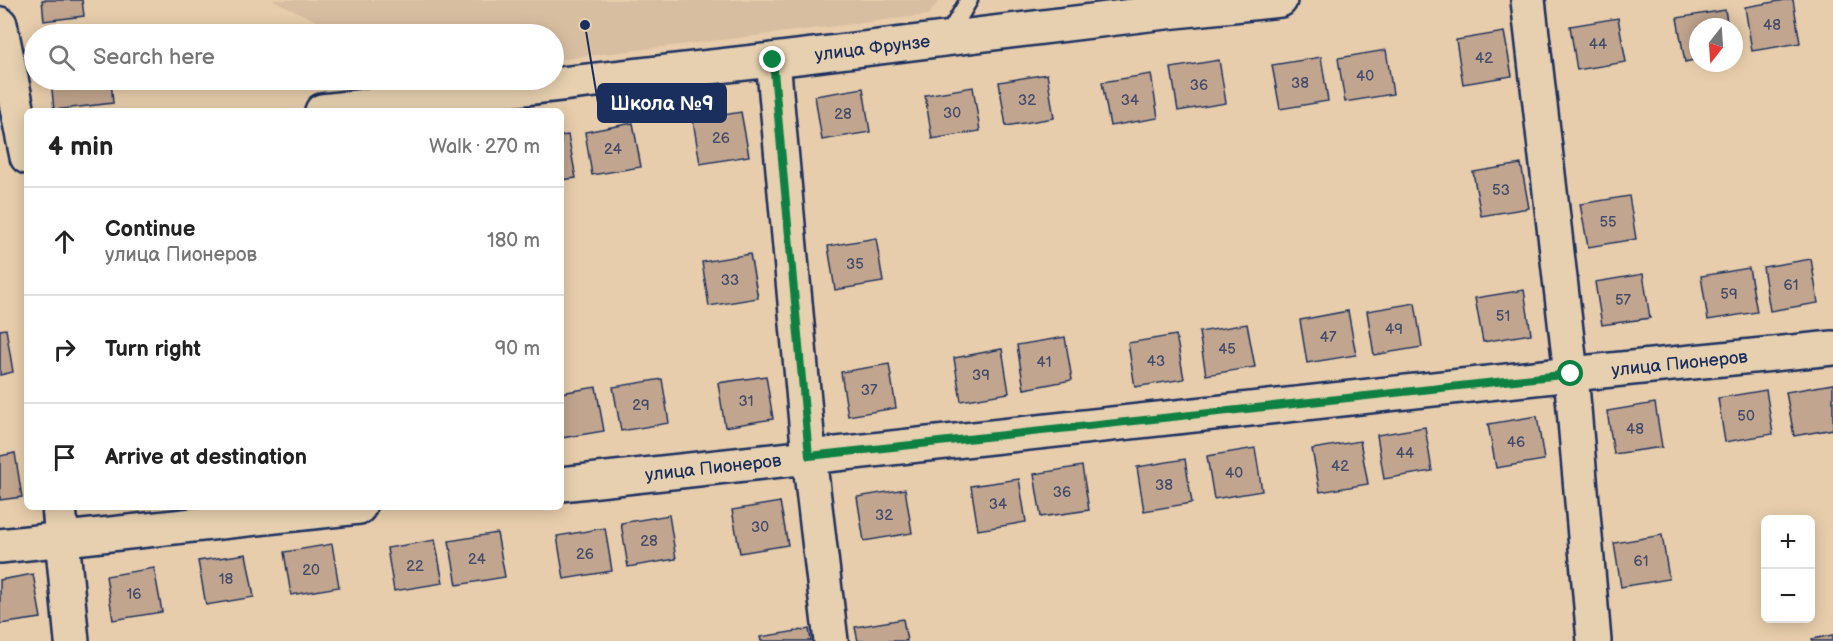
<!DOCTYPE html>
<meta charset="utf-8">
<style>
:root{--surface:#fff;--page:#f6f6f6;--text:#222;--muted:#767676;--line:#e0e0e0}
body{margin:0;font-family:"Balsamiq Sans",sans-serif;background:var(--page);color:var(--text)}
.controls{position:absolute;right:18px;bottom:18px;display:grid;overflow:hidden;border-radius:9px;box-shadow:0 3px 15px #0003}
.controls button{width:54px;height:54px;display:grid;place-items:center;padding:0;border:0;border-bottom:2px solid var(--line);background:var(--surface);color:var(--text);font:30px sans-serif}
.compass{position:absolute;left:1689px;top:18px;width:54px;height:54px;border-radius:50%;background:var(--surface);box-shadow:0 3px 15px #0003;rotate:197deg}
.stop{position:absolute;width:18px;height:18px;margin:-14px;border:4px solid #0b8043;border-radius:50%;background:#fff}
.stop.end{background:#0b8043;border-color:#fff;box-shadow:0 2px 6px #0008}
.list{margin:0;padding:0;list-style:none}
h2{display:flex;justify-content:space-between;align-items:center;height:78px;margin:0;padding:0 24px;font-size:26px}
h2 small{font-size:20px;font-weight:400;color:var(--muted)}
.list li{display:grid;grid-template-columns:39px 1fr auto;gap:18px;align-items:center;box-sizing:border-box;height:108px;padding:0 24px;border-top:2px solid var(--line)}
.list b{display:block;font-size:22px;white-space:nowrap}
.list p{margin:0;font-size:20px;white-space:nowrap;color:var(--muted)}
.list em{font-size:20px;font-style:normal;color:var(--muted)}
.icon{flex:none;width:33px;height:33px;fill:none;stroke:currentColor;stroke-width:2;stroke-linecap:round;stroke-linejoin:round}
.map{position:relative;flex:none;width:1833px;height:641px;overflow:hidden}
.search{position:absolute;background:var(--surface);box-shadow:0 3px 15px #0003;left:24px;top:24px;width:540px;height:66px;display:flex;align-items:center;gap:15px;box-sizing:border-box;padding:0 21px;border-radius:33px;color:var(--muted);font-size:22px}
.panel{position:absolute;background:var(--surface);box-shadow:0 3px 15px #0003;left:24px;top:108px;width:540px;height:402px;border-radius:9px}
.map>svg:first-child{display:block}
.built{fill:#d8bea1}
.building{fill:#c1a58e;stroke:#1b2f5e;stroke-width:1.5}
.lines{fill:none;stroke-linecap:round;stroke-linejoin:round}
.lane-casing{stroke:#1b2f5e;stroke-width:21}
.street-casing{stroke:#1b2f5e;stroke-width:38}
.lane{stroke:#e6d0af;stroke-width:16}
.street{stroke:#e6d0af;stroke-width:33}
.route{stroke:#0b8043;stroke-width:8}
.labels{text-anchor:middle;stroke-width:4.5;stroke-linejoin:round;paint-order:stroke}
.number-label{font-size:15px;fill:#444c6a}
.street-label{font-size:18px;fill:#1b2f5e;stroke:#e6d0af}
.leader{fill:none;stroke:#1b2f5e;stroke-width:2}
.callout-dot{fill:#1b2f5e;stroke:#e6d0af;stroke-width:2}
.callout{fill:#1b2f5e;stroke:#1b2f5e;stroke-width:2}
.callout-label{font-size:20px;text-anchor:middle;font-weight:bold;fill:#fff}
</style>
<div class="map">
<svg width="1833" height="641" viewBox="0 0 1833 641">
<rect width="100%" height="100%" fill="#e7cdab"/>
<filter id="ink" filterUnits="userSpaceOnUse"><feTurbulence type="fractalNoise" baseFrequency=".0167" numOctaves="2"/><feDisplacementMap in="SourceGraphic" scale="12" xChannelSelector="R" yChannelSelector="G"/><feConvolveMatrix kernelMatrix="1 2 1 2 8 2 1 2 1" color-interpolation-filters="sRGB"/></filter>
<g filter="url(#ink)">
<!-- built -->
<polygon class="built" points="273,0 940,0 928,15 554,60 554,34 343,34"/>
<!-- building -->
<g class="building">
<polygon points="42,0 82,0 84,16 44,21"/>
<polygon points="1785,0 1793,0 1800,43 1752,51 1745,7"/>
<polygon points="1725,10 1728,27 1698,27 1698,59 1685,62 1677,18"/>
<polygon points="1618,18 1626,62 1577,70 1570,26"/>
<polygon points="1504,32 1512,76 1463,84 1456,40"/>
<polygon points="1386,50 1393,94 1345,102 1338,58"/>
<polygon points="1321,57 1328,101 1280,109 1272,65"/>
<polygon points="1219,60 1226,103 1178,111 1171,68"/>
<polygon points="1047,74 1054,118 1006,126 999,82"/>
<polygon points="1151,74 1158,118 1110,126 1102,82"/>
<polygon points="51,80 111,80 113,103 54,110"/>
<polygon points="973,87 980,131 932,139 925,95"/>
<polygon points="863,88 870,132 822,140 815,96"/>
<polygon points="741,112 749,156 700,164 693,120"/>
<polygon points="633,123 641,167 592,175 585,132"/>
<polygon points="568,135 576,178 561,180 561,136"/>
<polygon points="1521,164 1529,208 1481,216 1473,172"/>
<polygon points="1629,196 1636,239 1588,247 1580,204"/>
<polygon points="876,238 883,282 835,290 828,246"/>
<polygon points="750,254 758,298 709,306 702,262"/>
<polygon points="1811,259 1818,303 1770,311 1763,267"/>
<polygon points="1749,268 1757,312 1708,320 1701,276"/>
<polygon points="1643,274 1650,318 1602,325 1595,282"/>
<polygon points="1524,290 1531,334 1483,342 1475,298"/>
<polygon points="1415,303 1422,347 1374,355 1367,311"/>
<polygon points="1348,311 1356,355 1307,363 1300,320"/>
<polygon points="1247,324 1255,367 1206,375 1199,332"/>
<polygon points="6,329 13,372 0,375 0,330"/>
<polygon points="1176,335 1184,379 1135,387 1128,343"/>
<polygon points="1065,337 1072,380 1024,389 1017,345"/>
<polygon points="1002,349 1009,393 961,401 954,358"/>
<polygon points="889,364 896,408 848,416 841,372"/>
<polygon points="766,376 773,419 725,427 718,383"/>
<polygon points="662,379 669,423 621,431 613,387"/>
<polygon points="1833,384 1833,429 1794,436 1786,392"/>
<polygon points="596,387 604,431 561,438 561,393"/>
<polygon points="1766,390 1773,434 1725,442 1718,398"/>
<polygon points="1655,403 1662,447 1614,454 1607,411"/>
<polygon points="1537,416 1544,460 1496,468 1488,424"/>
<polygon points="1425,427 1432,471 1384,479 1377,435"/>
<polygon points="1360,441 1368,484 1320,492 1312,449"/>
<polygon points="1255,448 1262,491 1214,499 1207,456"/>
<polygon points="15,453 22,497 0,500 0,456"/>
<polygon points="1185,459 1192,503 1144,511 1137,467"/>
<polygon points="1082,466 1089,510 1041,517 1034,474"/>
<polygon points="1019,479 1026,522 978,530 971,486"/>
<polygon points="905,489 912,533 864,541 857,497"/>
<polygon points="780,502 788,545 740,553 732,510"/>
<polygon points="669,515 676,559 628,567 621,523"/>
<polygon points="605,528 612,571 564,579 557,536"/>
<polygon points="497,533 505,577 457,585 449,541"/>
<polygon points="1662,535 1669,579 1621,587 1614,543"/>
<polygon points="435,540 443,583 394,591 387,548"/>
<polygon points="332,544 339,587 291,595 284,552"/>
<polygon points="246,554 254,597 206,605 198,561"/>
<polygon points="154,568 162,612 113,620 106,576"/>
<polygon points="33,574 41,618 0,624 0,580"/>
<polygon points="903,619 907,641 858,641 855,627"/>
<polygon points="809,629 811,641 761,641 760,637"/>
<polygon points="1833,635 1833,641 1813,641 1812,639"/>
</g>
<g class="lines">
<!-- lane casing -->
<g class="lane-casing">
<polyline id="lane" points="946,39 969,0"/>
</g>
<!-- street casing -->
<g class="street-casing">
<g id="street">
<polyline points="1528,0 1571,374 1594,641"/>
<polyline points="0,24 27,157"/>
<polyline points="773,60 809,456 831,641"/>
<path id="s1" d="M322 111 773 60 1157 13 1280 0"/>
<path id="s2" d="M561 484 1571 374 1833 348"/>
<polyline points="59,507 72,641"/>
<polyline points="0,546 359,507"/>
</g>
</g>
<!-- lane -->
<use href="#lane" class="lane"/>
<!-- street -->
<use href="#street" class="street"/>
</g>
</g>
<g class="lines" filter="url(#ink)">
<!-- route -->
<polyline class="route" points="773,60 809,456 1571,374"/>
</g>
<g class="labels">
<!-- number labels -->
<g class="number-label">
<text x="1772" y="30">48</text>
<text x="1598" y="49">44</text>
<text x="1484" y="63">42</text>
<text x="1365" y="81">40</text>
<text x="1300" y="88">38</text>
<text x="1199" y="90">36</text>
<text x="1027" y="105">32</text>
<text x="1130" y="105">34</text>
<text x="952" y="118">30</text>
<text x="843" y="119">28</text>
<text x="721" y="143">26</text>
<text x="613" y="154">24</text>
<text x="1501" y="195">53</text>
<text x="1608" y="227">55</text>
<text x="855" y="269">35</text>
<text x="730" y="285">33</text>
<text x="1791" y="290">61</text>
<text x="1729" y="299">59</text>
<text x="1623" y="305">57</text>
<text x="1503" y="321">51</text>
<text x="1394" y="334">49</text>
<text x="1328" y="342">47</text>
<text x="1227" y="354">45</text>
<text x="1156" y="366">43</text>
<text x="1044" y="367">41</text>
<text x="981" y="380">39</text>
<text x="869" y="395">37</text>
<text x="746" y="406">31</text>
<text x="641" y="410">29</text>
<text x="1746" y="421">50</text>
<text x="1635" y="434">48</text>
<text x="1516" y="447">46</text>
<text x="1405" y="458">44</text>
<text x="1340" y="471">42</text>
<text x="1234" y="478">40</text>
<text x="1164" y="490">38</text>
<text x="1062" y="497">36</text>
<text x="998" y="509">34</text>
<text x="884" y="520">32</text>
<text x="760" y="532">30</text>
<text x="649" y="546">28</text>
<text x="585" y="559">26</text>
<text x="477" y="564">24</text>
<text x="1641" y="566">61</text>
<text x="415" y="571">22</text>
<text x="311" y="575">20</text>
<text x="226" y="584">18</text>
<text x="134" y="599">16</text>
</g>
<!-- street labels -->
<g class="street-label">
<text dy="6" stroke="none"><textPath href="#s1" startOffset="554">улица Фрунзе</textPath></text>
<text dy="6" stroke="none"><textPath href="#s2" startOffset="1125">улица Пионеров</textPath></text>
<text dy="6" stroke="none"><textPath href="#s2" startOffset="153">улица Пионеров</textPath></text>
</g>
</g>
<!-- callouts -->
<path class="leader" d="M585 25L598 103"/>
<circle class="callout-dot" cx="585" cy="25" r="6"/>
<rect class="callout" x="598" y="84" width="128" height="38" rx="6"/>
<g class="callout-label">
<text x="662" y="110">Школа №9</text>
</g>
</svg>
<div class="controls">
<button>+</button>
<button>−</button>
</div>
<svg class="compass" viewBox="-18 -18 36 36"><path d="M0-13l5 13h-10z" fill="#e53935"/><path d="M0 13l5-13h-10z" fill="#767676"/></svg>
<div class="stop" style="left:1571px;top:374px"></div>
<div class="stop end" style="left:773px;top:60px"></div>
<div class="search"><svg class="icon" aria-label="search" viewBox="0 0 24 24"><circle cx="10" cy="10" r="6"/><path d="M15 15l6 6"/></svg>Search here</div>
<section class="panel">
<h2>4 min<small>Walk · 270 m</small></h2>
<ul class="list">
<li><svg class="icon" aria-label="ahead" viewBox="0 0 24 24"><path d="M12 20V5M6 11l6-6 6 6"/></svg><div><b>Continue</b><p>улица Пионеров</p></div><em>180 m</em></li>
<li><svg class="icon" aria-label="right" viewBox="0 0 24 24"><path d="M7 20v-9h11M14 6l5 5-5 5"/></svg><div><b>Turn right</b></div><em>90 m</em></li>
<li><svg class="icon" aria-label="arrive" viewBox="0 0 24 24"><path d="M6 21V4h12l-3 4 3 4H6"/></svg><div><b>Arrive at destination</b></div></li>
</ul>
</section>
</div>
